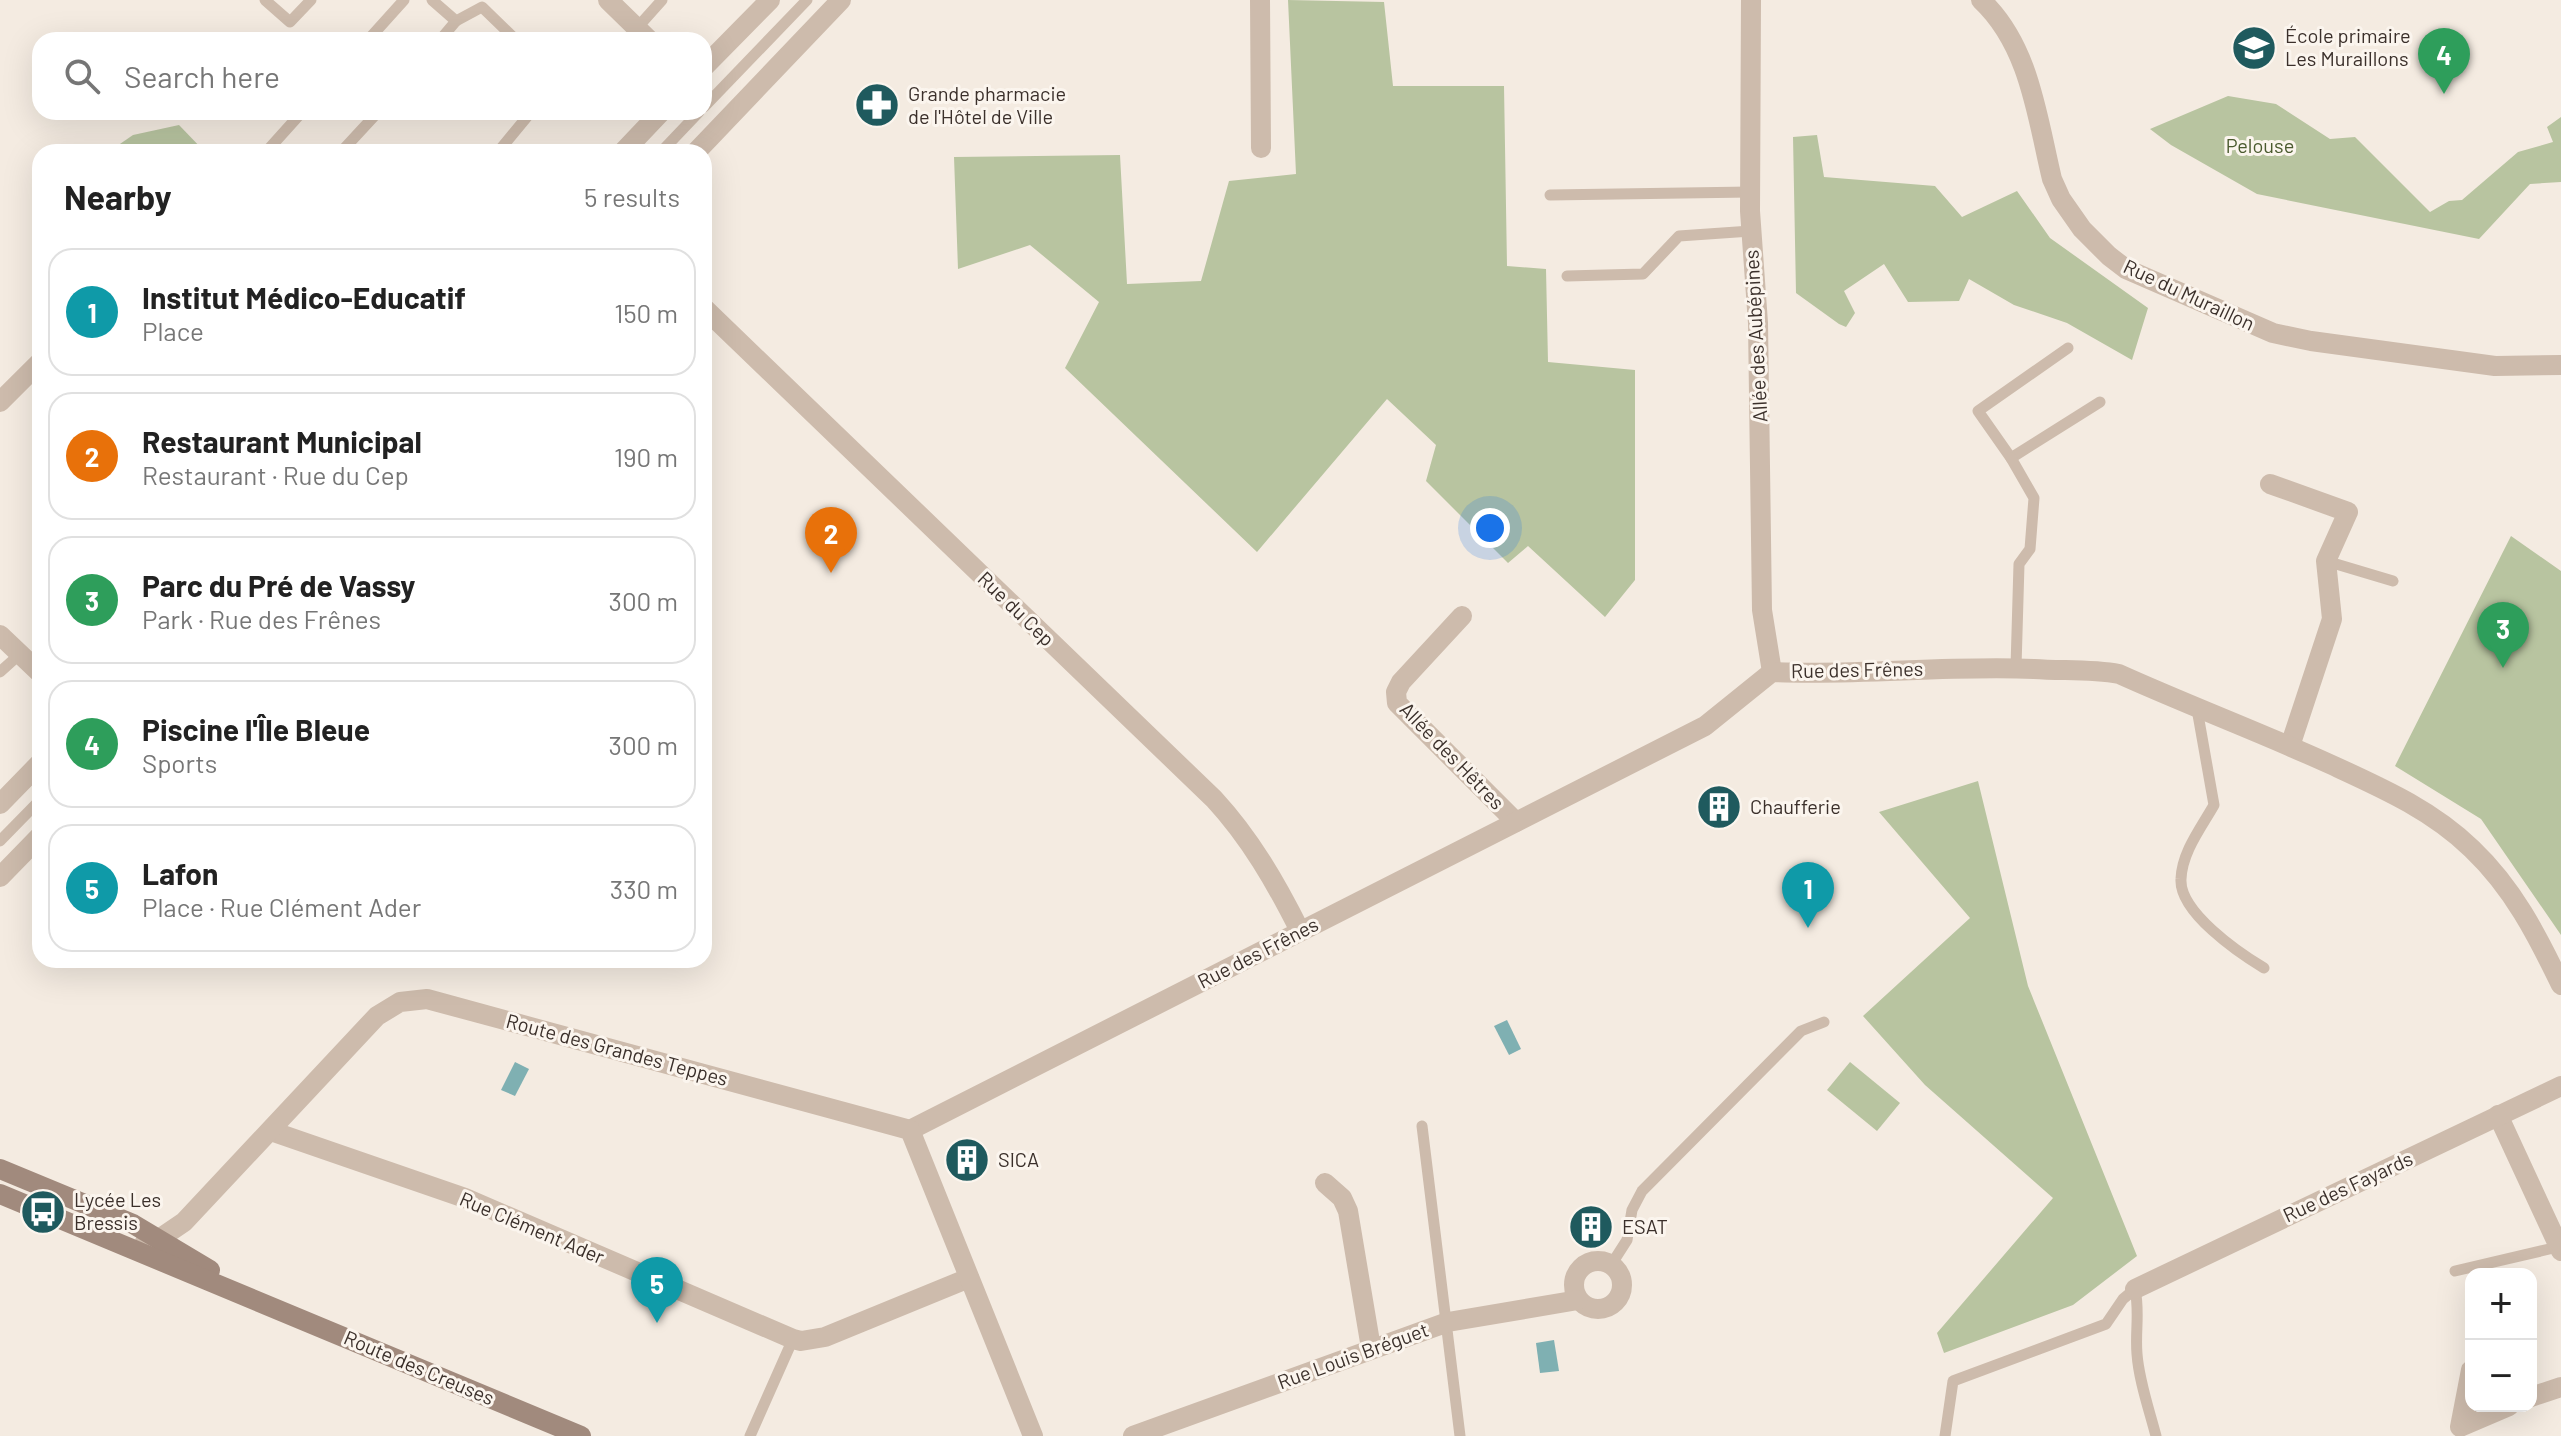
<!DOCTYPE html>
<meta charset="utf-8">
<style>
:root{--surface:#fff;--page:#f2f2f2;--text:#222;--muted:#767676;--line:#e0e0e0;--accent:#7c3aed}
body{margin:0;font-family:Barlow,sans-serif;background:var(--page);color:var(--text)}
.controls{position:absolute;right:24px;bottom:24px;display:grid;overflow:hidden;border-radius:16px;box-shadow:0 8px 32px #0002}
.controls button{width:72px;height:72px;display:grid;place-items:center;padding:0;border:0;border-bottom:2px solid var(--line);background:var(--surface);color:var(--text);font:40px sans-serif}
.you{position:absolute;left:1490px;top:528px;width:28px;height:28px;margin:-20px;border:6px solid #fff;border-radius:50%;background:#1a73e8;box-shadow:0 0 0 12px #1a73e833}
.badge{display:grid;place-items:center;width:52px;height:52px;border-radius:50%;background:var(--accent);color:#fff;font-size:26px;font-weight:700}
.pin{position:absolute;translate:-50% -66px;filter:drop-shadow(0 2px 4px #0008)}
.pin::after{content:'';position:absolute;top:42px;width:28px;height:24px;background:inherit;clip-path:polygon(0 0,100% 0,50% 100%)}
.list{margin:0;padding:0;list-style:none}
h2{display:flex;justify-content:space-between;align-items:center;height:104px;margin:0;padding:0 32px;font-size:34px}
h2 small{font-size:26px;font-weight:400;color:var(--muted)}
.list li{display:grid;grid-template-columns:52px 1fr auto;gap:24px;align-items:center;box-sizing:border-box;height:128px;margin:0 16px 16px;padding:0 16px;border:2px solid var(--line);border-radius:24px}
.list b{display:block;font-size:30px;white-space:nowrap}
.list p{margin:0;font-size:26px;white-space:nowrap;color:var(--muted)}
.list em{font-size:26px;font-style:normal;color:var(--muted)}
.icon{flex:none;width:44px;height:44px;fill:none;stroke:currentColor;stroke-width:2;stroke-linecap:round;stroke-linejoin:round}
.map{position:relative;flex:none;width:2561px;height:1436px;overflow:hidden}
.search{position:absolute;background:var(--surface);box-shadow:0 8px 32px #0002;left:32px;top:32px;width:680px;height:88px;display:flex;align-items:center;gap:20px;box-sizing:border-box;padding:0 28px;border-radius:24px;color:var(--muted);font-size:30px}
.panel{position:absolute;background:var(--surface);box-shadow:0 8px 32px #0002;left:32px;top:144px;width:680px;height:824px;border-radius:24px}
.map>svg:first-child{display:block}
.green{fill:#b8c4a0}
.water{fill:#7fb0b2}
.lines{fill:none;stroke-linecap:round;stroke-linejoin:round}
.service{stroke:#cdbbac;stroke-width:11}
.minor{stroke:#cdbbac;stroke-width:20}
.tertiary{stroke:#cdbbac;stroke-width:20}
.secondary{stroke:#a18a7d;stroke-width:20}
.labels{text-anchor:middle;stroke-width:6;stroke-linejoin:round;paint-order:stroke}
.poi-label{font-size:20px;fill:#3b302b;stroke:#fbf5ee;text-anchor:start}
.park-label{font-size:20px;fill:#4a5a2e;stroke:#fbf5ee}
.street-label{font-size:20px;fill:#3b302b;stroke:#fbf5ee}
</style>
<div class="map">
<svg width="2561" height="1436" viewBox="0 0 2561 1436">
<rect width="100%" height="100%" fill="#f4ebe1"/>
<!-- green -->
<g class="green">
<polygon points="1288,0 1384,2 1393,86 1504,86 1507,266 1546,269 1548,362 1635,370 1635,580 1605,617 1528,546 1508,563 1426,481 1436,445 1387,399 1257,552 1065,368 1099,302 1030,245 958,269 954,157 1120,155 1127,284 1201,281 1229,181 1296,174"/>
<polygon points="2228,96 2276,104 2330,139 2355,137 2430,212 2449,201 2462,200 2518,152 2553,142 2547,127 2561,117 2561,182 2530,184 2479,239 2257,194 2171,145 2150,129"/>
<polygon points="179,125 205,152 124,152 117,146 133,135"/>
<polygon points="1817,135 1824,177 1935,186 1962,217 2017,191 2050,238 2148,308 2132,360 2067,323 2014,305 1969,279 1959,301 1908,302 1884,264 1844,291 1855,313 1846,327 1839,324 1796,293 1793,137"/>
<polygon points="2511,536 2561,571 2561,935 2481,819 2395,766"/>
<polygon points="1978,781 2028,986 2137,1256 2073,1305 1944,1353 1937,1333 2053,1198 1925,1085 1863,1016 1970,918 1879,812"/>
<polygon points="1850,1062 1900,1103 1877,1131 1827,1090"/>
</g>
<!-- water -->
<g class="water">
<polygon points="1507,1020 1521,1049 1509,1055 1494,1026"/>
<polygon points="515,1062 529,1069 515,1096 501,1090"/>
<polygon points="1554,1340 1559,1371 1540,1373 1536,1343"/>
</g>
<g class="lines">
<!-- service -->
<g class="service">
<polyline points="265,0 290,22 311,0"/>
<polyline points="432,0 456,21 482,7 516,40"/>
<polyline points="637,28 662,0"/>
<polyline points="368,40 404,0"/>
<polyline points="440,40 456,21"/>
<polyline points="704,107 807,0"/>
<polyline points="266,152 302,112"/>
<polyline points="341,152 378,112"/>
<polyline points="498,152 531,112"/>
<polyline points="661,152 699,112"/>
<polyline points="1550,195 1750,192"/>
<polyline points="1567,276 1643,274 1679,236 1751,231"/>
<polyline points="2068,348 1978,411 2011,458 2100,402"/>
<polyline points="2011,458 2034,498 2030,549 2019,564 2016,667"/>
<polyline points="2326,561 2393,581"/>
<polyline points="0,672 20,654"/>
<path d="M2197 709 2214 805C2201 828 2182 852 2181 879 2179 912 2239 953 2264 968"/>
<polyline points="0,841 40,800"/>
<polyline points="1422,1126 1460,1436"/>
<polyline points="1611,1265 1627,1240 1632,1210 1642,1191 1801,1031 1824,1022"/>
<polyline points="2455,1271 2558,1247"/>
<polyline points="750,1436 793,1339"/>
<path d="M1945 1436 1953 1381 2106 1324 2123 1299 2135 1289C2140 1312 2135 1331 2137 1354 2139 1381 2149 1409 2156 1436"/>
</g>
<!-- minor -->
<g class="minor">
<polyline points="608,0 649,40"/>
<polyline points="1260,0 1261,148"/>
<polyline points="1751,0 1750,211 1758,323 1762,610 1772,672"/>
<path d="M1981 0C2030 46 2037 117 2052 179L2061 199 2082 229 2109 256 2126 269 2273 333 2311 341 2495 366 2561 365"/>
<path d="M704 308 1214 799C1250 838 1276 883 1300 931"/>
<polyline points="0,402 40,362"/>
<polyline points="2270,484 2348,512 2326,561 2332,619 2290,746"/>
<polyline points="1462,616 1401,682 1396,692 1397,703 1516,822"/>
<polyline points="0,635 40,673"/>
<polyline points="2498,1115 2561,1251"/>
<path d="M910 1130 1705 726 1772 672C1859 676 1947 665 2034 669 2063 671 2091 669 2119 674 2190 706 2262 733 2332 765 2382 788 2432 810 2472 849 2513 888 2537 935 2561 985"/>
<polyline points="271,1131 465,1198 793,1339 801,1341 825,1337 969,1278"/>
<polyline points="1325,1183 1342,1198 1348,1211 1371,1348"/>
<polyline points="145,1242 159,1239 184,1222 377,1016 400,1002 427,999 910,1130 1033,1436"/>
<circle cx="1598" cy="1285" r="24"/>
<polyline points="2135,1289 2561,1086"/>
<polyline points="2471,1370 2460,1427 2509,1406"/>
<polyline points="2531,1397 2561,1387"/>
<polyline points="1133,1436 1448,1322 1578,1300"/>
</g>
<!-- tertiary -->
<g class="tertiary">
<polyline points="704,67 770,0"/>
<polyline points="623,152 661,112"/>
<polyline points="696,152 841,0"/>
<polyline points="0,804 40,763"/>
<polyline points="0,877 40,836"/>
</g>
<!-- secondary -->
<g class="secondary">
<polyline points="0,1169 133,1224 210,1270"/>
<polyline points="0,1194 581,1436"/>
</g>
</g>
<!-- icons -->
<defs>
<g id="school-disc" transform="scale(2.3)"><circle r="9.5" fill="#1f5a5e" stroke="#fbf5ee"/><path d="M0-5L7-2L0 1L-7-2ZM-4 1L0 2.5L4 1V4Q0 6-4 4Z" fill="#fff"/></g>
<g id="pharmacy-disc" transform="scale(2.3)"><circle r="9.5" fill="#1f5a5e" stroke="#fbf5ee"/><path d="M-2-6h4v4h4v4h-4v4h-4v-4h-4v-4h4Z" fill="#fff"/></g>
<g id="building-disc" transform="scale(2.3)"><circle r="9.5" fill="#1f5a5e" stroke="#fbf5ee"/><path d="M-4-6H4V6H1V3H-1V6H-4ZM-2.5-4.3h1.7v1.8h-1.7ZM.8-4.3h1.7v1.8H.8ZM-2.5-1h1.7V.8h-1.7ZM.8-1h1.7V.8H.8Z" fill="#fff"/></g>
<g id="bus-disc" transform="scale(2.3)"><circle r="9.5" fill="#1f5a5e" stroke="#fbf5ee"/><path d="M-5-6H5V4H4V6H2V4H-2V6H-4V4H-5ZM-3.5-4V0h7V-4ZM-3.5 1.2v1.5H-2V1.2ZM2 1.2v1.5H3.5V1.2Z" fill="#fff"/></g>
</defs>
<g fill-rule="evenodd">
<use href="#school-disc" x="2254" y="48"/>
<use href="#pharmacy-disc" x="877" y="105"/>
<use href="#building-disc" x="1719" y="807"/>
<use href="#building-disc" x="967" y="1160"/>
<use href="#bus-disc" x="43" y="1212"/>
<use href="#building-disc" x="1591" y="1227"/>
</g>
<g class="labels">
<!-- poi labels -->
<g class="poi-label">
<text x="2285" y="43">École primaire<tspan x="2285" dy="23">Les Muraillons</tspan></text>
<text x="908" y="101">Grande pharmacie<tspan x="908" dy="23">de l'Hôtel de Ville</tspan></text>
<text x="1750" y="814">Chaufferie</text>
<text x="998" y="1167">SICA</text>
<text x="74" y="1207">Lycée Les<tspan x="74" dy="23">Bressis</tspan></text>
<text x="1622" y="1234">ESAT</text>
</g>
<!-- park labels -->
<g class="park-label">
<text x="2260" y="153">Pelouse</text>
</g>
<!-- street labels -->
<g class="street-label">
<text transform="translate(2189 295) rotate(25)" y="7">Rue du Muraillon</text>
<text transform="translate(1756 336) rotate(-93)" y="7">Allée des Aubépines</text>
<text transform="translate(1016 609) rotate(44)" y="7">Rue du Cep</text>
<text transform="translate(1857 670) rotate(-1)" y="7">Rue des Frênes</text>
<text transform="translate(1452 756) rotate(46)" y="7">Allée des Hêtres</text>
<text transform="translate(1258 953) rotate(-27)" y="7">Rue des Frênes</text>
<text transform="translate(617 1050) rotate(15)" y="7">Route des Grandes Teppes</text>
<text transform="translate(2348 1187) rotate(-25)" y="7">Rue des Fayards</text>
<text transform="translate(532 1228) rotate(23)" y="7">Rue Clément Ader</text>
<text transform="translate(1353 1356) rotate(-20)" y="7">Rue Louis Bréguet</text>
<text transform="translate(419 1368) rotate(23)" y="7">Route des Creuses</text>
</g>
</g>
</svg>
<div class="controls">
<button>+</button>
<button>−</button>
</div>
<div class="you"></div>
<div class="pin badge" style="left:1808px;top:928px;background:#0f9aa8">1</div>
<div class="pin badge" style="left:831px;top:573px;background:#e8710a">2</div>
<div class="pin badge" style="left:2503px;top:668px;background:#2e9e5b">3</div>
<div class="pin badge" style="left:2444px;top:94px;background:#2e9e5b">4</div>
<div class="pin badge" style="left:657px;top:1323px;background:#0f9aa8">5</div>
<div class="search"><svg class="icon" aria-label="search" viewBox="0 0 24 24"><circle cx="10" cy="10" r="6"/><path d="M15 15l6 6"/></svg>Search here</div>
<section class="panel">
<h2>Nearby<small>5 results</small></h2>
<ul class="list">
<li><span class="badge" style="background:#0f9aa8">1</span><div><b>Institut Médico-Educatif</b><p>Place</p></div><em>150 m</em></li>
<li><span class="badge" style="background:#e8710a">2</span><div><b>Restaurant Municipal</b><p>Restaurant · Rue du Cep</p></div><em>190 m</em></li>
<li><span class="badge" style="background:#2e9e5b">3</span><div><b>Parc du Pré de Vassy</b><p>Park · Rue des Frênes</p></div><em>300 m</em></li>
<li><span class="badge" style="background:#2e9e5b">4</span><div><b>Piscine l'Île Bleue</b><p>Sports</p></div><em>300 m</em></li>
<li><span class="badge" style="background:#0f9aa8">5</span><div><b>Lafon</b><p>Place · Rue Clément Ader</p></div><em>330 m</em></li>
</ul>
</section>
</div>
